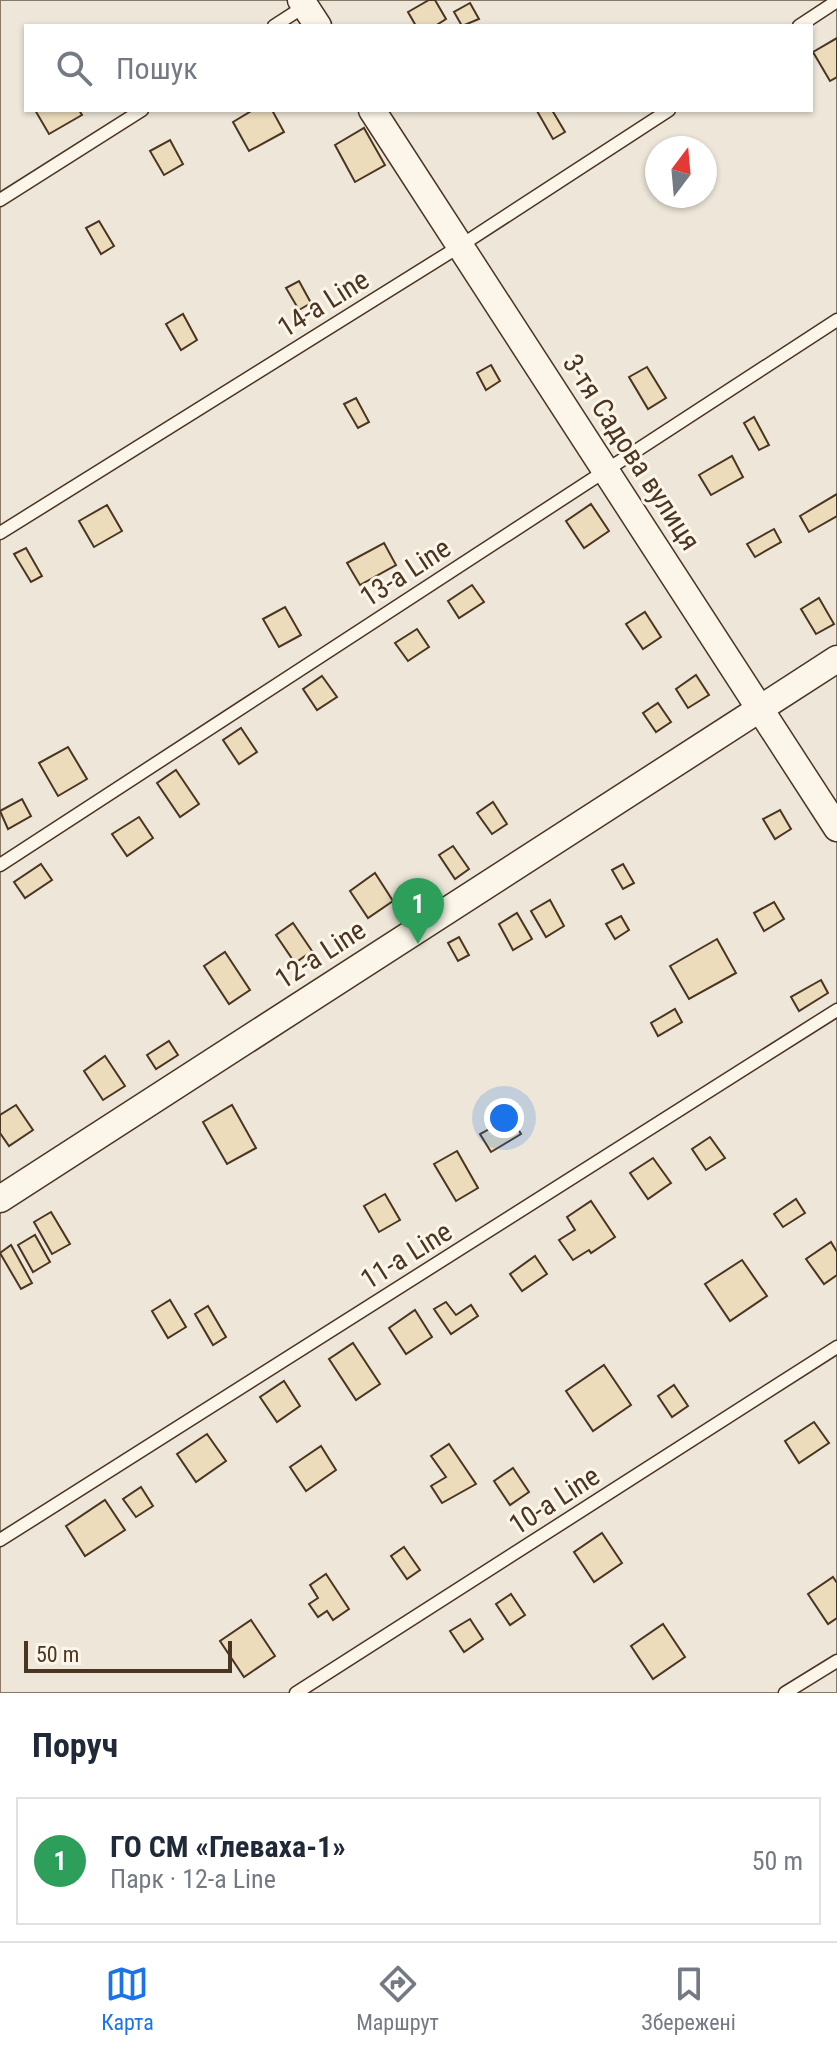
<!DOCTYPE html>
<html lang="uk">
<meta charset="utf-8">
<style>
:root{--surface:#fff;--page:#f2f2f3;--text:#1f2937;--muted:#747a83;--line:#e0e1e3;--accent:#1a73e8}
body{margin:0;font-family:"Roboto Condensed",sans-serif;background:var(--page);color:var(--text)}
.compass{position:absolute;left:645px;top:136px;width:72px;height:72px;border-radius:50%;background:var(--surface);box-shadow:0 2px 6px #0004;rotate:16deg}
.scale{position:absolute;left:24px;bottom:20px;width:208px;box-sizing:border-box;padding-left:8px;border:4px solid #4a3520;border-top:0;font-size:22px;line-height:28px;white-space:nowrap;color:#4a3520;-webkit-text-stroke:6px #fbf6e9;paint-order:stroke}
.you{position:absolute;left:504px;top:1118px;width:28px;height:28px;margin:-20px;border:6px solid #fff;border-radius:50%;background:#1a73e8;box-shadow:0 0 0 12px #1a73e833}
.badge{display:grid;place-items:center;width:52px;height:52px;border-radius:50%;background:var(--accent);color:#fff;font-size:26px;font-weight:700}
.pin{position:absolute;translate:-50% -66px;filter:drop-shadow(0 2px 4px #0008)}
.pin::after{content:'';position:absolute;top:42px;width:28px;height:24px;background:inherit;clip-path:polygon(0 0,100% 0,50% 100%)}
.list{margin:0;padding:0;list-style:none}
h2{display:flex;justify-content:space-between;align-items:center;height:104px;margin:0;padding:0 32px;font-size:34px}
h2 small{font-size:26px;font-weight:400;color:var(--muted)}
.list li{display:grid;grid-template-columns:52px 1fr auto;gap:24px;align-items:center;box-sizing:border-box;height:128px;margin:0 16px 16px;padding:0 16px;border:2px solid var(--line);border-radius:0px}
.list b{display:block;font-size:30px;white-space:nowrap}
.list p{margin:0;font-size:26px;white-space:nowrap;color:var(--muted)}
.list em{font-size:26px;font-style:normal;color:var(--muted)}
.icon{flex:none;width:44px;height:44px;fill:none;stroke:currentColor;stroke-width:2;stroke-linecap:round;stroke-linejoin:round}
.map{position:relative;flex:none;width:837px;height:1693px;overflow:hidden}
.search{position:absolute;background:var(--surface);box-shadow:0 2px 6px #0004;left:24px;right:24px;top:24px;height:88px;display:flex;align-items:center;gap:20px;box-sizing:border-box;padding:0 28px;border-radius:0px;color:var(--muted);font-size:30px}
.sheet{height:248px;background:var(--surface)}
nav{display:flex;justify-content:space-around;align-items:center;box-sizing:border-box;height:112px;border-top:2px solid var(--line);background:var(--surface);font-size:22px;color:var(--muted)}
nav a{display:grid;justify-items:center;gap:4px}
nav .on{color:var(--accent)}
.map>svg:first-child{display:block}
.green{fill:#ede6d9;stroke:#887966;stroke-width:2;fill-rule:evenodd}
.building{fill:#ecdcbc;stroke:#4a3520;stroke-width:2}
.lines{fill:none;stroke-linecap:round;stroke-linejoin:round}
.service-casing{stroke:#4a3520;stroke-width:15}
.minor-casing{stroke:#4a3520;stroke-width:29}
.service{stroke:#fbf6e9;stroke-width:12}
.minor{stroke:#fbf6e9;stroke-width:26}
.labels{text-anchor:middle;stroke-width:6;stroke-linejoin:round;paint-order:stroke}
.street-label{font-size:28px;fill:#4a3520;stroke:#fbf6e9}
</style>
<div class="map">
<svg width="837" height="1693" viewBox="0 0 837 1693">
<rect width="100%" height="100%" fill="#fbf6e9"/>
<!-- green -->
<path class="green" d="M0 0H837V1693H0ZM26 26H811V110H26ZM657 148H705V196H657Z"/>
<!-- building -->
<g class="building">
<polygon points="429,0 435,0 446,19 435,26 416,26 408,12"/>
<polygon points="470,3 479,19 462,26 454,12"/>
<polygon points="837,38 837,77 830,81 813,52"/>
<polygon points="35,110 79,110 82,115 49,134"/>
<polygon points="253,110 272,110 284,132 249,151 233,122"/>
<polygon points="552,110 565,132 553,139 537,111"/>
<polygon points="364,128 385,165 355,182 335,145"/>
<polygon points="170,140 183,164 164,175 150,151"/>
<polygon points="99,221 114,246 101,254 86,228"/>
<polygon points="299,281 311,303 299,310 286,288"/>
<polygon points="183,314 197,340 181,350 166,324"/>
<polygon points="491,365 500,381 486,390 477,373"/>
<polygon points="647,367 666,398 648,409 629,377"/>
<polygon points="356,398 369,422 358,428 344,404"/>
<polygon points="754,417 769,445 759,450 744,423"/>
<polygon points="732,456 743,477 711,495 699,475"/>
<polygon points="837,494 837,516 809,532 800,516"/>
<polygon points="591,504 609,531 584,548 566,521"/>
<polygon points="107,505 122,531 94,547 79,521"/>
<polygon points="774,529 781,542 755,557 747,544"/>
<polygon points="384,543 396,565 360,585 347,563"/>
<polygon points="26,548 42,576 31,582 14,554"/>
<polygon points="472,585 484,602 459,618 448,601"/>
<polygon points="819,598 834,624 816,634 801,609"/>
<polygon points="285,607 301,635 279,647 263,619"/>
<polygon points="645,612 661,637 643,649 626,624"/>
<polygon points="417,629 429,647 408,661 395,643"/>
<polygon points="696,675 709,695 688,708 676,689"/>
<polygon points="322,676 337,697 317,710 303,689"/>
<polygon points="658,703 671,722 656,732 643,713"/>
<polygon points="241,728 257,752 239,764 223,740"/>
<polygon points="68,747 87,779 58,796 39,763"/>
<polygon points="176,770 199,804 180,817 157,783"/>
<polygon points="22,799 31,816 8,829 0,811"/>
<polygon points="493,802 507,824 492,834 477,813"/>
<polygon points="780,810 791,829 775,839 763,819"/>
<polygon points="139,817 153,838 127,856 112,834"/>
<polygon points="453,846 469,869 455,879 439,855"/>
<polygon points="41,864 52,880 25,898 14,882"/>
<polygon points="623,864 634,883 623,889 612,870"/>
<polygon points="375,873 393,901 368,918 350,891"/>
<polygon points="550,900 564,926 546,937 531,911"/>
<polygon points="774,902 784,919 764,931 754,913"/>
<polygon points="517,913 532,939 513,950 499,924"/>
<polygon points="621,916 629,930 615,939 606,924"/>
<polygon points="293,923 312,951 295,963 276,935"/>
<polygon points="459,937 469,955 458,961 448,943"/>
<polygon points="717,939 736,973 689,999 670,966"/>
<polygon points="225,952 250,990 229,1004 204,966"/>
<polygon points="821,980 828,993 799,1011 791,997"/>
<polygon points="675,1009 682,1022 658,1036 651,1023"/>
<polygon points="169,1041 178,1055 156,1069 147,1055"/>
<polygon points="105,1056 125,1086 103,1100 84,1071"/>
<polygon points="16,1105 33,1130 9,1146 0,1133 0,1115"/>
<polygon points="232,1105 256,1148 227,1164 203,1122"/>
<polygon points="511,1117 521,1134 491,1152 480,1134"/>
<polygon points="710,1137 725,1158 706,1170 692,1149"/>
<polygon points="457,1151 478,1188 456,1201 434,1164"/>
<polygon points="653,1158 671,1183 648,1199 630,1173"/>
<polygon points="385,1194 400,1220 379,1232 364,1206"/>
<polygon points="796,1199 805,1213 783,1227 774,1214"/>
<polygon points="591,1201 615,1237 591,1253 589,1250 573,1260 559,1240 575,1230 567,1217"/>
<polygon points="51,1212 70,1244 52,1254 34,1222"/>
<polygon points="35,1235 50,1262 33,1272 18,1245"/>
<polygon points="831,1242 837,1252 837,1275 824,1284 806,1259"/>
<polygon points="11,1245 32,1283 21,1289 0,1253"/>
<polygon points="535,1256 547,1274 522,1291 510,1274"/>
<polygon points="742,1260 767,1296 730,1321 705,1284"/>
<polygon points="170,1300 186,1327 168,1338 152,1311"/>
<polygon points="446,1302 456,1315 471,1305 478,1316 451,1334 434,1309"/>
<polygon points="208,1306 226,1337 213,1345 195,1314"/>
<polygon points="415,1310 432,1337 406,1354 389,1328"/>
<polygon points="353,1343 380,1384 356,1400 329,1359"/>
<polygon points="604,1365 631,1405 593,1431 566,1391"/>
<polygon points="284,1381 300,1406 277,1422 260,1397"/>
<polygon points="674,1385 688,1406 672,1417 658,1396"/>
<polygon points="814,1422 829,1443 799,1463 785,1441"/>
<polygon points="207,1434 226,1461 196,1482 177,1454"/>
<polygon points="449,1444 476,1484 442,1503 431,1486 446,1477 431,1456"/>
<polygon points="321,1446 336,1470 306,1491 290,1467"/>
<polygon points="513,1468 529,1492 510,1505 494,1481"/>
<polygon points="141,1487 153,1506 136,1517 123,1499"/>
<polygon points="105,1500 125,1530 85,1556 66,1526"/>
<polygon points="602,1533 622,1563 594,1582 574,1552"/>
<polygon points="404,1547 420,1570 407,1579 391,1556"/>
<polygon points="326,1574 349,1609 333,1620 327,1611 318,1617 309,1604 318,1598 310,1585"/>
<polygon points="833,1577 837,1583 837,1618 828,1624 808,1594"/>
<polygon points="511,1594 525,1615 510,1625 496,1604"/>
<polygon points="470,1619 483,1639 464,1652 450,1631"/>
<polygon points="251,1620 275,1656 244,1677 220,1641"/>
<polygon points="663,1624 685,1657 653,1679 631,1646"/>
</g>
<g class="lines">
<!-- service casing -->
<g class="service-casing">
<g id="service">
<polyline points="274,26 305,6"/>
<polyline points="799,26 837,1"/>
<polyline points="0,200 142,110"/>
<polyline points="0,533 460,246 669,110"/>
<polyline points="0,865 837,320"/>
<polyline points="0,1540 837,1010"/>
<polyline points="296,1693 837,1347"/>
<polyline points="785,1693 837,1661"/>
</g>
</g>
<!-- minor casing -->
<g class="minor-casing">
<g id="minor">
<polyline points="301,0 318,26"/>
<polyline points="372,110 837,828"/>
<polyline points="0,1199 837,659"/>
</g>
</g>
<!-- service -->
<use href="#service" class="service"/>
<!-- minor -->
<use href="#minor" class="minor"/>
</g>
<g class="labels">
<!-- street labels -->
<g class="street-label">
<text transform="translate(323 303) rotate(-32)" y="10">14-a Line</text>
<text transform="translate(632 452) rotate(57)" y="10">3-тя Садова вулиця</text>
<text transform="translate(405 572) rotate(-33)" y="10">13-a Line</text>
<text transform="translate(320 954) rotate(-33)" y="10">12-a Line</text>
<text transform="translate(406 1255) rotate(-32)" y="10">11-a Line</text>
<text transform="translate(554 1500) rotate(-33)" y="10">10-a Line</text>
</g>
</g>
</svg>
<svg class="compass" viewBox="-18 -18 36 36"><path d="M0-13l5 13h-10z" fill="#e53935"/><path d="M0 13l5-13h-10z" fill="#747a83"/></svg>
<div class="scale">50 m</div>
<div class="you"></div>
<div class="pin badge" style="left:418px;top:944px;background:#2e9e5b">1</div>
<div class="search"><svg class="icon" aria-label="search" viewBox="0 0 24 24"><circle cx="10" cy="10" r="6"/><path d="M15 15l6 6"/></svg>Пошук</div>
</div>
<section class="sheet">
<h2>Поруч<small></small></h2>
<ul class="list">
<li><span class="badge" style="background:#2e9e5b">1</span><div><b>ГО СМ «Глеваха-1»</b><p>Парк · 12-a Line</p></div><em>50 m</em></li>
</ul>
</section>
<nav>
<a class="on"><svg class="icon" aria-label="map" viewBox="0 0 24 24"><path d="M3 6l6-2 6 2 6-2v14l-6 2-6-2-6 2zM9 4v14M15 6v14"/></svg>Карта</a>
<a><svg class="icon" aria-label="directions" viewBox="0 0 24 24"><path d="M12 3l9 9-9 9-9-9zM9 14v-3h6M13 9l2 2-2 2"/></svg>Маршрут</a>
<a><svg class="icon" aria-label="saved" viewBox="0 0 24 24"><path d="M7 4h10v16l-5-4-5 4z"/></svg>Збережені</a>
</nav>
